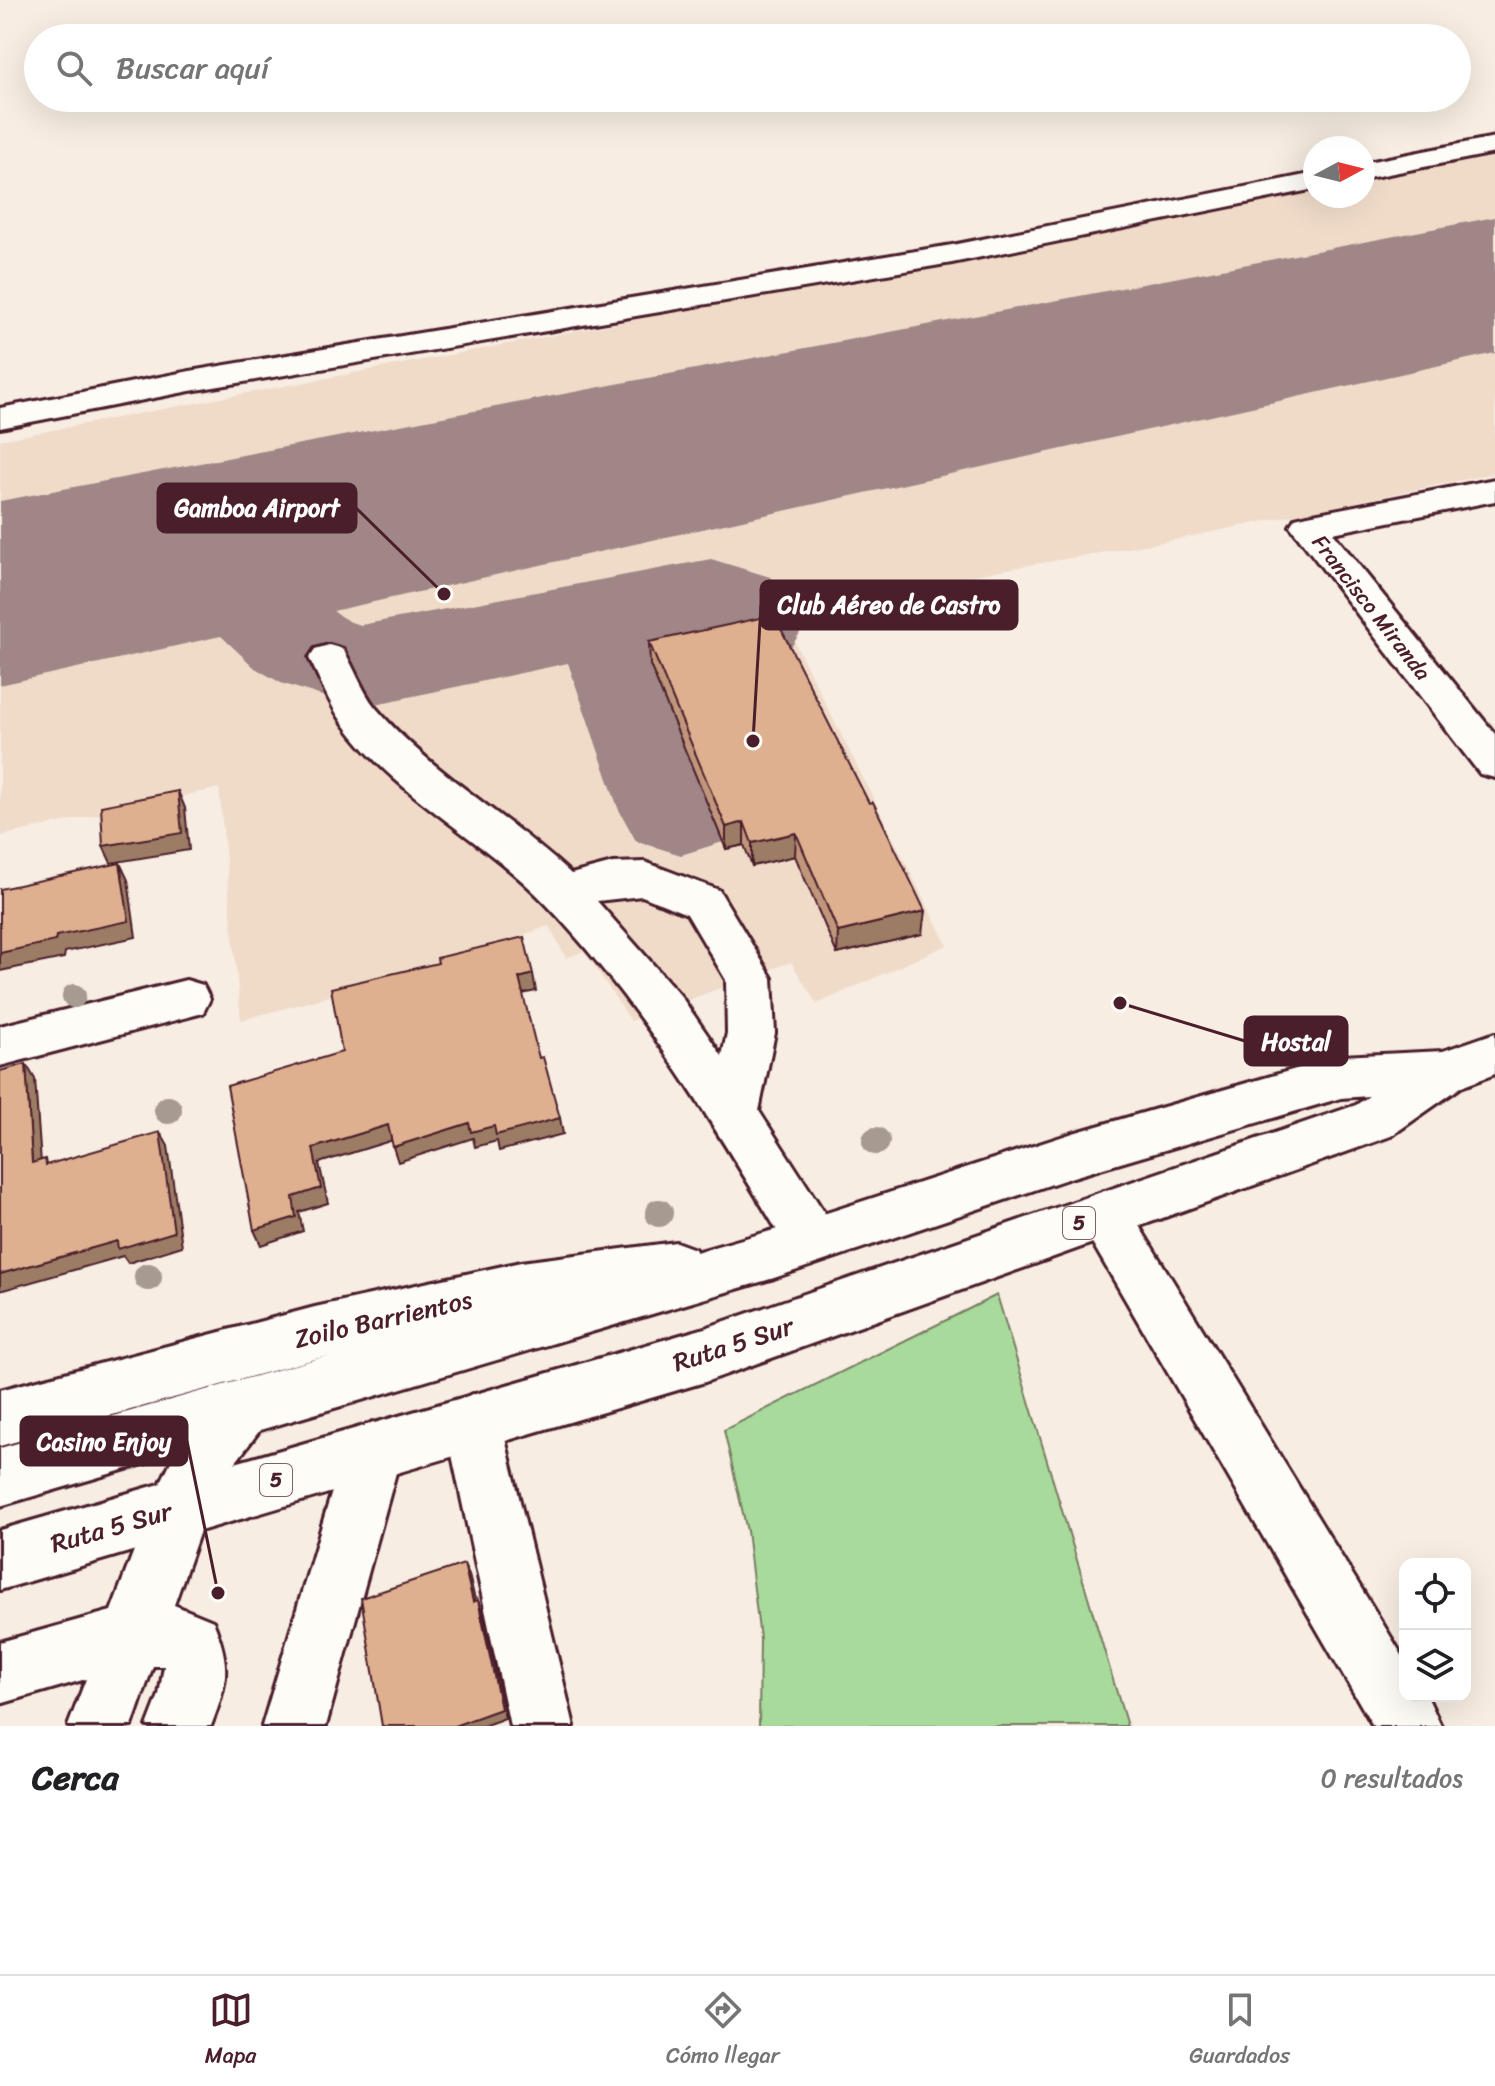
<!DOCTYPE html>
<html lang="es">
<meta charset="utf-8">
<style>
:root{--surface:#fff;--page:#f6f6f6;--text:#202124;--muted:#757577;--line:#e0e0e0;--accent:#4a1f2b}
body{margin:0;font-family:Sriracha,sans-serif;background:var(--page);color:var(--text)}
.controls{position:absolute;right:24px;bottom:24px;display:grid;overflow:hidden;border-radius:16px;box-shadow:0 8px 32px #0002}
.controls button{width:72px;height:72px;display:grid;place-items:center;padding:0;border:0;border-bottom:2px solid var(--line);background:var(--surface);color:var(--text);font:40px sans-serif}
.compass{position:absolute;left:1303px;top:136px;width:72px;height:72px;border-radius:50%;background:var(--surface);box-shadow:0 8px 32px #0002;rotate:83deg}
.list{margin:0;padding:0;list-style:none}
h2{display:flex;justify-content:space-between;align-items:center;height:104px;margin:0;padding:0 32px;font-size:34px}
h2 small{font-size:26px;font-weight:400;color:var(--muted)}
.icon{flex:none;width:44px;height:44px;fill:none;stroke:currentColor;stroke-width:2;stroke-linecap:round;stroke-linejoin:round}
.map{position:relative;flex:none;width:1495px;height:1726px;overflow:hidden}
.search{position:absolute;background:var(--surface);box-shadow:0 8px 32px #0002;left:24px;right:24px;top:24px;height:88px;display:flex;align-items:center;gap:20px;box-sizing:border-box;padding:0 28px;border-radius:44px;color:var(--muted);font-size:30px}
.sheet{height:248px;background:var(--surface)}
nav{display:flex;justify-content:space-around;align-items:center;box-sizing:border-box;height:112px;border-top:2px solid var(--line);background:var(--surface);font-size:22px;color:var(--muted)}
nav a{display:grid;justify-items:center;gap:4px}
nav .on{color:var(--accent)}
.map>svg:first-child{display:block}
.built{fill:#f0dbc9}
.green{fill:#a7da9b;stroke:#787c63;stroke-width:2}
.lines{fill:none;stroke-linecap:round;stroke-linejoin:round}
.taxiway{fill:#a08686;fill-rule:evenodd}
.runway{fill:#a08686;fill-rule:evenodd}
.minor-casing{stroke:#4a1f2b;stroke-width:6}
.highway-casing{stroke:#4a1f2b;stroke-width:6}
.minor{fill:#fdfcf7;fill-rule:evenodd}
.highway{fill:#fdfcf7;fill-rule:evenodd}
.tree{fill:#a79a90}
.wall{fill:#c0977c;stroke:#4a1f2b;stroke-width:2}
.shaded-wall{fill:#9c7b65;stroke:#4a1f2b;stroke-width:2}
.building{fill:#dfb090;stroke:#4a1f2b;stroke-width:2}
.labels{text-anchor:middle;stroke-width:6;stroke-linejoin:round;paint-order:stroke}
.shield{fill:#fdfcf7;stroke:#806168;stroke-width:2}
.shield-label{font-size:20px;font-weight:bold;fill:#4a1f2b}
.street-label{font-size:22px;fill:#4a1f2b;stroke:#fdfcf7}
.near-street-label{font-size:26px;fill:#4a1f2b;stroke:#fdfcf7}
.leader{fill:none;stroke:#4a1f2b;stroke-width:3}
.callout-dot{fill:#4a1f2b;stroke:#fdfcf7;stroke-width:3}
.callout{fill:#4a1f2b;stroke:#4a1f2b;stroke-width:3}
.callout-label{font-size:24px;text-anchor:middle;font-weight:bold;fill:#fff}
</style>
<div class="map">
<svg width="1495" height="1726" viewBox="0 0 1495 1726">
<rect width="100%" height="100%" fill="#f7ede2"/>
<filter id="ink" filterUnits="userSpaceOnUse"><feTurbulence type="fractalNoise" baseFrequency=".0125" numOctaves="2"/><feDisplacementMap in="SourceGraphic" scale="16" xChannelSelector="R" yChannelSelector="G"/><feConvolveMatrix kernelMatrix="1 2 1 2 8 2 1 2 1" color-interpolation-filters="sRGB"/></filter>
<g filter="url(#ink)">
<!-- built -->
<polygon class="built" points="1495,156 1495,473 1174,540 995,571 782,617 947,945 817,1004 791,962 631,1021 584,951 566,958 549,926 411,974 241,1020 219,788 0,836 0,440 1315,191 1315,196 1363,196 1363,182"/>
<!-- green -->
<polygon class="green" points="997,1295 1127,1726 759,1726 760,1639 747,1531 724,1430"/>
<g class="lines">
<!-- taxiway -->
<path class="taxiway" d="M88 538C156 546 225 552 289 577 316 588 331 619 361 625L711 559 770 577 793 613 800 633 783 660 743 672 703 660 689 638 675 641 744 808 726 841 681 855 636 841 618 808 568 663 371 705 341 702 281 683 255 668 220 635 197 625 88 610 49 599 33 574 49 549Z"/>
<!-- runway -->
<polygon class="runway" points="1495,217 1495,353 0,685 0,501"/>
<!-- minor casing -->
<g class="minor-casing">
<g id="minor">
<polygon points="1495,137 1495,153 1363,179 1363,163"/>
<polygon points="1315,173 1315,189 952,263 190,391 0,428 0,408 190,371 952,245"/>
<polygon points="1495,479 1495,501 1333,533 1495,734 1495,778 1480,774 1290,526 1295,518 1308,515"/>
<path d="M329 645 343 649C354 667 362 691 375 707 431 773 508 815 571 874L613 863 645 862 719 890 772 978 775 1033 759 1111 831 1223 838 1240 831 1257 812 1264 793 1257C719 1134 646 1009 546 904 484 839 396 797 343 723 329 704 320 679 309 658L315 649ZM642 896 687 914 726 980 727 1033 722 1056 680 995 597 901Z"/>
<polygon points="186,980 203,985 210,999 203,1013 0,1066 0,1026"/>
<polygon points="1104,1191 1122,1198 1405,1660 1405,1696 1427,1696 1441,1726 1373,1726 1086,1232 1078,1215 1086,1198"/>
<polygon points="676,1242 695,1249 703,1267 695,1285 676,1292 521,1312 315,1359 0,1446 0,1390 315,1307 521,1262"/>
<polygon points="473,1394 493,1402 501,1422 574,1726 510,1726 445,1422 453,1402"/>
<polygon points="373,1422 393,1431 402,1451 326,1726 262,1726 344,1451 353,1431"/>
<path d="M179 1479 200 1487 208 1508 174 1605 213 1621C231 1665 228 1683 211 1726H147L159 1695 164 1666H153L132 1726H68L86 1679 0 1704V1642L111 1611 158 1487Z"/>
</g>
</g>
<!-- highway casing -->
<g class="highway-casing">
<path id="highway" d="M1495 1033V1074L1461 1087 1391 1136 705 1382 0 1590V1530L160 1484 174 1455 0 1506V1448L774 1230 1073 1133 1341 1056 1443 1051ZM1369 1096 1356 1105 705 1328 235 1463 260 1430 774 1278 1073 1177 1341 1098Z"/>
</g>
<!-- minor -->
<use href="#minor" class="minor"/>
<!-- highway -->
<use href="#highway" class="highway"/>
</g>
<!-- trees -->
<g class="tree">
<circle cx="74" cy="996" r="12"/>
<circle cx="168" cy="1110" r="14"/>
<circle cx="876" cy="1141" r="14"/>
<circle cx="659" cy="1213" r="14"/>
<circle cx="148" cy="1277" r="14"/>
</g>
<!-- wall -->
<polygon class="wall" points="649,642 922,934 837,954 795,856 752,866 744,845 726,849 650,665"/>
<!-- shaded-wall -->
<g class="shaded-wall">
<polygon points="178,791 185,808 189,850 111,863 103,846"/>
<polygon points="744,822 744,845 726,849 726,827"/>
<polygon points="796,833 795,856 752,866 752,843"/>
<polygon points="120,863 128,880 136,937 65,952 64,958 0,971 0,953 56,936"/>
<polygon points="925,911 922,934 837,954 838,932"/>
<polygon points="533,974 536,991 522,994 519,978"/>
<polygon points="26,1064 35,1079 42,1177 32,1163"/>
<polygon points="560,1118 563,1134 499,1151 497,1141 475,1147 473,1138 398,1162 393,1147 469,1123 494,1126"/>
<polygon points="388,1125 393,1140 319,1163 328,1203 299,1212 303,1231 261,1245 254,1230 293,1197 313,1148"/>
<polygon points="160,1132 168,1146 182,1246 128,1263 123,1256 0,1291 0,1274 117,1241"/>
<polygon points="464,1564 469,1575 478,1612 473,1602"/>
<polygon points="478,1600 482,1611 505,1718 483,1726 454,1726"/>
</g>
<!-- building -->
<g class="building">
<polygon points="774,615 869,803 873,802 925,911 838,932 796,833 752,843 744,822 726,827 649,642"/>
<polygon points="178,791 182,833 103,846 101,806"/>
<polygon points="120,863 129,921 56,936 55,941 0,953 0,889"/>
<polygon points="524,937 533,974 519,978 539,1058 543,1057 560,1118 496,1135 494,1126 471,1132 469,1123 393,1147 388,1125 313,1148 321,1188 293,1197 296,1217 254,1230 227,1086 342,1052 331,988 438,963 437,958"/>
<polygon points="26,1064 32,1163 45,1159 46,1165 160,1132 174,1232 118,1249 117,1241 0,1274 0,1071"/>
<polygon points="464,1564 473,1602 478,1600 501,1709 454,1726 382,1726 361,1598"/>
</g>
</g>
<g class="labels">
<!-- shield labels -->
<g class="shield">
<rect x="1063" y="1207" width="32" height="32" rx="6"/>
<rect x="260" y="1464" width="32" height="32" rx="6"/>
</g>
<g class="shield-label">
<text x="1079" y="1230">5</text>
<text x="276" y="1487">5</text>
</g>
<!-- street labels -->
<g class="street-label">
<text transform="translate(1372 607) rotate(52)" y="8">Francisco Miranda</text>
</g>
<!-- near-street labels -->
<g class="near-street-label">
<text transform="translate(383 1319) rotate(-13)" y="9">Zoilo Barrientos</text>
<text transform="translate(733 1344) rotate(-18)" y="9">Ruta 5 Sur</text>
<text transform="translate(111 1527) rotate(-16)" y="9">Ruta 5 Sur</text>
</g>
</g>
<!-- callouts -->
<path class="leader" d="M444 594L356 508M753 741L761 605M1120 1003L1245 1041M218 1593L187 1441"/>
<g class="callout-dot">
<circle cx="444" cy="594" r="8"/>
<circle cx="753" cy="741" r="8"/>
<circle cx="1120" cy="1003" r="8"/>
<circle cx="218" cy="1593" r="8"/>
</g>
<g class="callout">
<rect x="158" y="484" width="198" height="48" rx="8"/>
<rect x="761" y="581" width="256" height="48" rx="8"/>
<rect x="1245" y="1017" width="102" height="48" rx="8"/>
<rect x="21" y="1417" width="166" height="48" rx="8"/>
</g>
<g class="callout-label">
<text x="257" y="516">Gamboa Airport</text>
<text x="889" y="613">Club Aéreo de Castro</text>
<text x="1296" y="1050">Hostal</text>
<text x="104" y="1450">Casino Enjoy</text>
</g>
</svg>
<div class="controls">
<button><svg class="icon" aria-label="locate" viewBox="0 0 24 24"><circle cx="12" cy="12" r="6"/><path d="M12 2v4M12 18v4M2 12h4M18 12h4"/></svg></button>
<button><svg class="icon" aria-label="layers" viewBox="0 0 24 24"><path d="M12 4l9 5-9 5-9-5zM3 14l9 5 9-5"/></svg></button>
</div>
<svg class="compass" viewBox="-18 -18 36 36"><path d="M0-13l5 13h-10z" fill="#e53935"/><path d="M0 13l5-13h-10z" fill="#757577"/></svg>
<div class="search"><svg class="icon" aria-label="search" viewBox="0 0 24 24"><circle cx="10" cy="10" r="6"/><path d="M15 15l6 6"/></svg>Buscar aquí</div>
</div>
<section class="sheet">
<h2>Cerca<small>0 resultados</small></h2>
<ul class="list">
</ul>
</section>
<nav>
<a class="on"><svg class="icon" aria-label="map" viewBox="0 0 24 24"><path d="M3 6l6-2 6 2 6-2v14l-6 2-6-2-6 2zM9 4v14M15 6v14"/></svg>Mapa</a>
<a><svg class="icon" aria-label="directions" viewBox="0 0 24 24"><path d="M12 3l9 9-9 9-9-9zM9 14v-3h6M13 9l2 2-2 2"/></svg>Cómo llegar</a>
<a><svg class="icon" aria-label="saved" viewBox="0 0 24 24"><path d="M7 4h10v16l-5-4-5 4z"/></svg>Guardados</a>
</nav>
